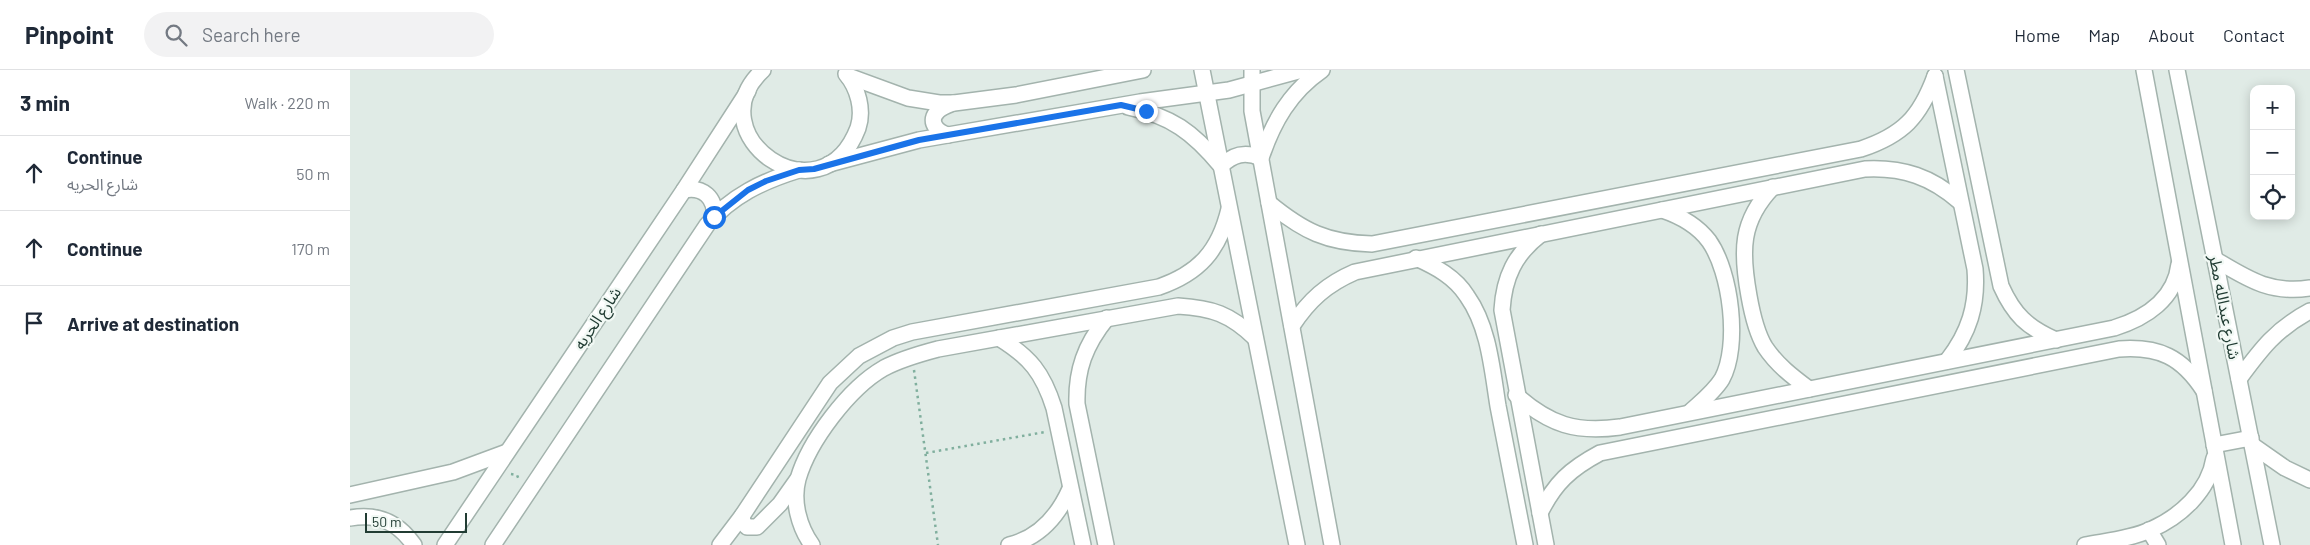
<!DOCTYPE html>
<meta charset="utf-8">
<style>
:root{--surface:#fff;--page:#f2f2f3;--text:#1f2937;--muted:#747a83;--line:#e0e1e3}
body{margin:0;font-family:Barlow,"Noto Sans Arabic",sans-serif;background:var(--page);color:var(--text)}
.controls{position:absolute;right:15px;top:15px;display:grid;overflow:hidden;border-radius:10px;box-shadow:0 2px 12px #0003}
.controls button{width:45px;height:45px;display:grid;place-items:center;padding:0;border:0;border-bottom:1px solid var(--line);background:var(--surface);color:var(--text);font:25px sans-serif}
.scale{position:absolute;left:15px;bottom:12px;width:102px;box-sizing:border-box;padding-left:5px;border:2px solid #213c33;border-top:0;font-size:14px;line-height:18px;white-space:nowrap;color:#213c33;-webkit-text-stroke:4px #f1f8f4;paint-order:stroke}
.stop{position:absolute;width:15px;height:15px;margin:-11px;border:4px solid #1a73e8;border-radius:50%;background:#fff}
.stop.end{background:#1a73e8;border-color:#fff;box-shadow:0 1px 5px #0008}
.list{margin:0;padding:0;list-style:none}
h2{display:flex;justify-content:space-between;align-items:center;height:65px;margin:0;padding:0 20px;font-size:21px}
h2 small{font-size:16px;font-weight:400;color:var(--muted)}
.list li{display:grid;grid-template-columns:32px 1fr auto;gap:15px;align-items:center;box-sizing:border-box;height:75px;padding:0 20px;border-top:1px solid var(--line)}
.list b{display:block;font-size:19px;white-space:nowrap}
.list p{margin:0;font-size:16px;white-space:nowrap;color:var(--muted)}
.list em{font-size:16px;font-style:normal;color:var(--muted)}
.icon{flex:none;width:28px;height:28px;fill:none;stroke:currentColor;stroke-width:2;stroke-linecap:round;stroke-linejoin:round}
.map{position:relative;flex:none;width:1960px;height:475px;overflow:hidden}
header{display:flex;align-items:center;gap:30px;box-sizing:border-box;height:70px;padding:0 25px;background:var(--surface);border-bottom:1px solid var(--line)}
header strong{font-size:24px}
nav{display:flex;gap:28px;margin-inline-start:auto;font-size:18px}
.search{width:350px;height:45px;background:var(--page);display:flex;align-items:center;gap:12px;box-sizing:border-box;padding:0 18px;border-radius:28px;color:var(--muted);font-size:19px}
main{display:flex}
aside{flex:1;background:var(--surface)}
.map>svg:first-child{display:block}
.lines{fill:none;stroke-linecap:round;stroke-linejoin:round}
.minor-casing{stroke:#a3b3ad;stroke-width:18}
.path{stroke:#80af9e;stroke-width:2.5;stroke-dasharray:2.5 4;stroke-linecap:butt}
.minor{stroke:#fff;stroke-width:15}
.route{stroke:#1a73e8;stroke-width:6}
.labels{text-anchor:middle;stroke-width:4.5;stroke-linejoin:round;paint-order:stroke}
.street-label{font-size:16px;fill:#213c33;stroke:#f1f8f4}
</style>
<header>
<strong>Pinpoint</strong>
<div class="search"><svg class="icon" aria-label="search" viewBox="0 0 24 24"><circle cx="10" cy="10" r="6"/><path d="M15 15l6 6"/></svg>Search here</div>
<nav><a>Home</a><a>Map</a><a>About</a><a>Contact</a></nav>
</header>
<main>
<aside>
<h2>3 min<small>Walk · 220 m</small></h2>
<ul class="list">
<li><svg class="icon" aria-label="ahead" viewBox="0 0 24 24"><path d="M12 20V5M6 11l6-6 6 6"/></svg><div><b>Continue</b><p>شارع الحريه</p></div><em>50 m</em></li>
<li><svg class="icon" aria-label="ahead" viewBox="0 0 24 24"><path d="M12 20V5M6 11l6-6 6 6"/></svg><div><b>Continue</b></div><em>170 m</em></li>
<li><svg class="icon" aria-label="arrive" viewBox="0 0 24 24"><path d="M6 21V4h12l-3 4 3 4H6"/></svg><div><b>Arrive at destination</b></div></li>
</ul>
</aside>
<div class="map">
<svg width="1960" height="475" viewBox="0 0 1960 475">
<rect width="100%" height="100%" fill="#e0ebe6"/>
<g class="lines">
<!-- minor casing -->
<g class="minor-casing">
<g id="minor">
<path d="M413 0C344 64 471 155 508 58 514 40 508 18 496 4"/>
<polyline points="852,0 947,475"/>
<polyline points="902,0 902,41 982,475"/>
<path d="M1606 0 1651 216C1664 245 1677 257 1706 270"/>
<polyline points="1794,0 1883,475"/>
<polyline points="1827,0 1922,475"/>
<polyline points="498,6 558,28 589,33 604,33 666,25 793,0"/>
<path d="M1585 6 1625 199C1628 235 1619 263 1597 291"/>
<path d="M778 37C821 46 843 62 871 96 883 84 895 81 911 88 923 52 940 22 972 0"/>
<path d="M598 65C587 62 577 51 588 41 592 37 598 35 603 33"/>
<polyline points="479,94 569,70 790,32 879,20 952,0"/>
<path d="M1423 117C1390 151 1391 182 1399 226 1402 243 1406 262 1415 277 1427 295 1443 307 1459 319"/>
<path d="M334 120C353 116 366 128 364 147"/>
<path d="M919 133C953 161 977 173 1022 174L1511 79C1553 65 1570 47 1585 6"/>
<path d="M1312 140C1330 146 1347 155 1359 171 1381 202 1390 276 1372 309 1364 322 1351 332 1340 342"/>
<path d="M1191 164C1165 184 1154 207 1152 240L1196 475"/>
<path d="M1066 188C1086 197 1105 207 1117 226 1139 257 1142 299 1148 336 1157 382 1166 429 1175 475"/>
<path d="M1866 190C1898 209 1920 224 1960 218"/>
<path d="M942 256C959 230 977 214 1005 202L1515 99C1553 97 1582 107 1610 132"/>
<path d="M649 268C680 287 693 303 704 338L733 475"/>
<path d="M1889 309C1911 279 1926 259 1960 241"/>
<path d="M1166 325C1200 355 1226 363 1270 357L1764 258C1796 248 1825 229 1829 194"/>
<polyline points="1864,375 1901,368"/>
<polyline points="1902,375 1935,398 1960,410"/>
<polyline points="0,425 103,402 157,382"/>
<path d="M1190 443C1205 413 1220 399 1250 383L1769 279C1809 276 1832 287 1854 321"/>
<polyline points="392,446 393,452 397,457 407,457 430,434 447,410"/>
<path d="M0 448C28 443 48 452 64 475"/>
<polyline points="1799,460 1808,475"/>
<polyline points="95,475 334,120 398,21"/>
<path d="M143 475 357 155C381 126 413 111 449 100"/>
<path d="M370 475 392 446 480 313 509 286 543 268 562 262 809 217C849 203 869 181 879 139"/>
<path d="M462 475C449 457 442 431 448 409 459 371 499 318 534 298 551 289 569 284 588 279L828 236C862 238 880 244 905 268"/>
<path d="M659 475C689 468 708 446 720 419"/>
<path d="M756 475 727 334C726 300 735 275 757 248"/>
<path d="M1735 475C1756 471 1780 469 1800 460 1830 447 1859 421 1864 388"/>
</g>
</g>
<!-- path -->
<g class="path">
<polyline points="564,300 588,475"/>
<polyline points="576,383 695,362"/>
<polyline points="161,404 167,405 169,410"/>
</g>
<!-- minor -->
<use href="#minor" class="minor"/>
</g>
<g class="lines">
<!-- route -->
<polyline class="route" points="364,147 398,120 416,111 449,100 464,99 569,70 771,35 796,41"/>
</g>
<g class="labels">
<!-- street labels -->
<g class="street-label">
<text transform="translate(1875 237) rotate(79)" y="6">شارع عبدالله مطر</text>
<text transform="translate(247 248) rotate(-56)" y="6">شارع الحريه</text>
</g>
</g>
</svg>
<div class="controls">
<button>+</button>
<button>−</button>
<button><svg class="icon" aria-label="locate" viewBox="0 0 24 24"><circle cx="12" cy="12" r="6"/><path d="M12 2v4M12 18v4M2 12h4M18 12h4"/></svg></button>
</div>
<div class="scale">50 m</div>
<div class="stop" style="left:364px;top:147px"></div>
<div class="stop end" style="left:796px;top:41px"></div>
</div>
</main>
